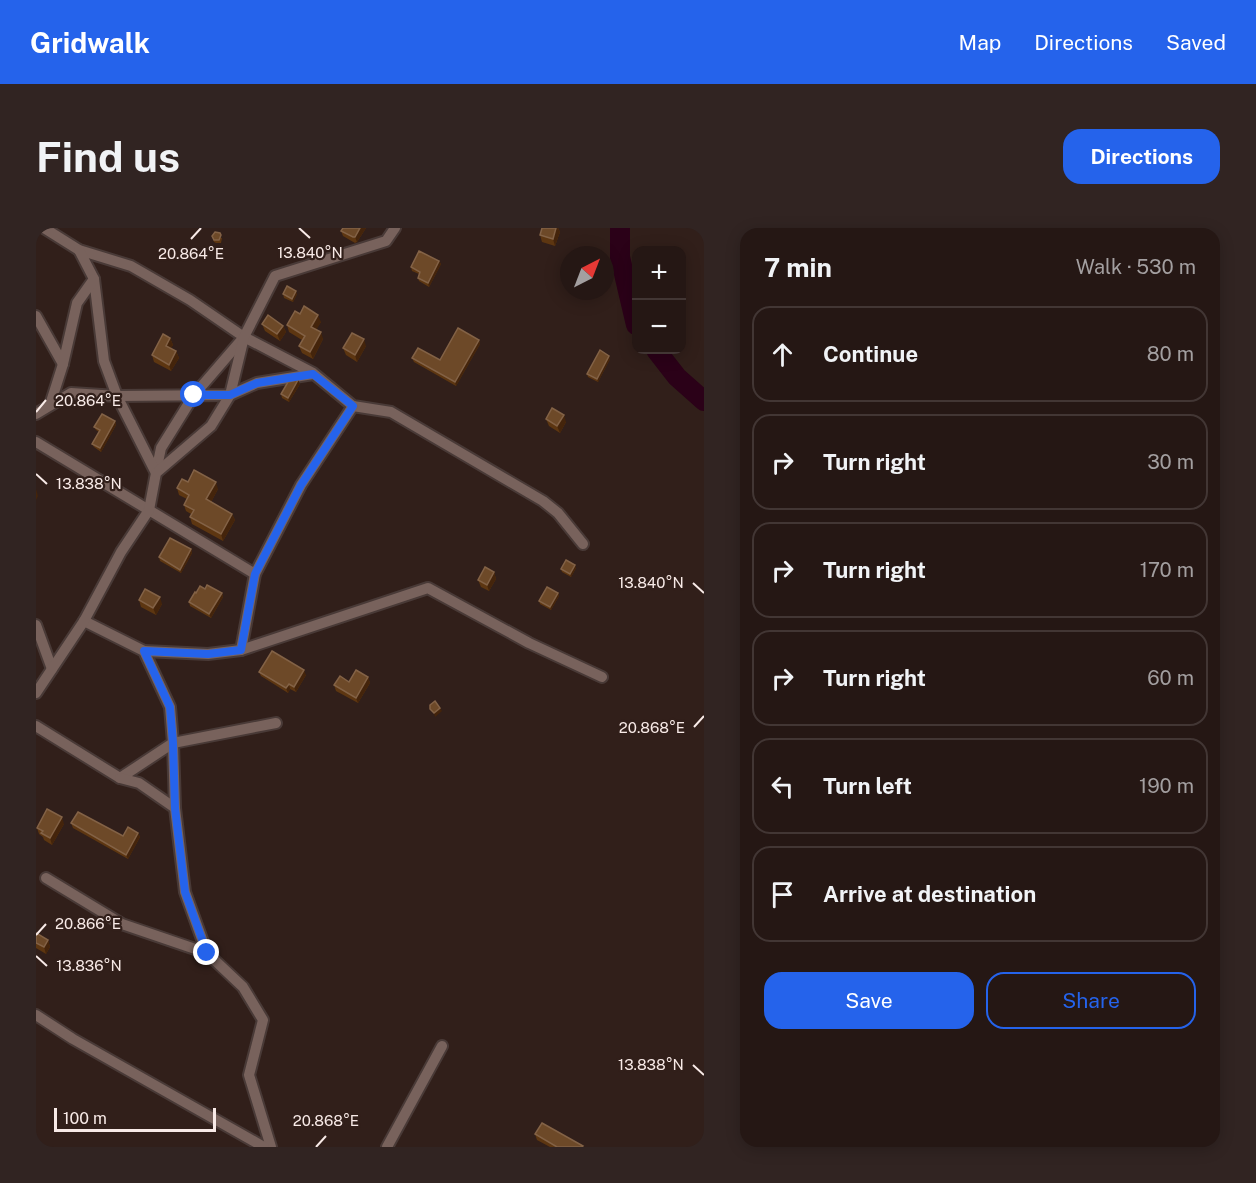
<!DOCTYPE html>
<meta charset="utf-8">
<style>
:root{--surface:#251714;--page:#312422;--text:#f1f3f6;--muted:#a39fa0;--line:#423634;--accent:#2563eb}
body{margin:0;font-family:"Public Sans",sans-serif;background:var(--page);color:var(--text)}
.controls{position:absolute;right:18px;top:18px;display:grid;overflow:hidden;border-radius:12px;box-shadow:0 3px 15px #0003}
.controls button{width:54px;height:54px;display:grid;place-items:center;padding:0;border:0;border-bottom:2px solid var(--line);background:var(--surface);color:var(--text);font:30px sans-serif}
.compass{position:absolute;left:524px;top:18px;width:54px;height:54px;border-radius:50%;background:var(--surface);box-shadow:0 3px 15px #0003;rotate:42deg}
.scale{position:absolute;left:18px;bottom:15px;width:162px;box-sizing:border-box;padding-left:6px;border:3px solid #f8eae7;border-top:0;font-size:16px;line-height:21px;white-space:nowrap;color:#f8eae7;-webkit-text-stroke:4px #311f1a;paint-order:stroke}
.stop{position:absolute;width:18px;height:18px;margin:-14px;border:4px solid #2563eb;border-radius:50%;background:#fff}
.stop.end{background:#2563eb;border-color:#fff;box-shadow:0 2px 6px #0008}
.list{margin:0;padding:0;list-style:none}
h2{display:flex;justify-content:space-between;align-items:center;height:78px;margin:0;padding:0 24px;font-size:26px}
h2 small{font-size:20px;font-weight:400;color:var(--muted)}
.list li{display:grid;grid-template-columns:39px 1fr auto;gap:18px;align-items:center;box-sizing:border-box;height:96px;margin:0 12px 12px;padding:0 12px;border:2px solid var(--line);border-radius:18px}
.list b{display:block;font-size:22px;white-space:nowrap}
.list em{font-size:20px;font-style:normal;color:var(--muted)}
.actions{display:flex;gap:12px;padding:18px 24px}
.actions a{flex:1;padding:14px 0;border:2px solid var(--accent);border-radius:18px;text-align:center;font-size:21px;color:var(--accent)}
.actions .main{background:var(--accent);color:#fff}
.icon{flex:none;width:33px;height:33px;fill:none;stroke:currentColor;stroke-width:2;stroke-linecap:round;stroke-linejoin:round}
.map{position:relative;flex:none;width:668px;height:919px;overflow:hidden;border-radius:18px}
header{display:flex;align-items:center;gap:36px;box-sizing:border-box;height:84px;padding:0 30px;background:var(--accent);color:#fff}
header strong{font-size:28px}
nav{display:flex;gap:33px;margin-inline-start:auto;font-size:21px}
.intro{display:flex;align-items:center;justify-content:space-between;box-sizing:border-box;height:144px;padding:0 36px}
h1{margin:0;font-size:42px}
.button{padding:15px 27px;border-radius:18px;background:var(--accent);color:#fff;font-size:21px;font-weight:700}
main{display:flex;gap:36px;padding:0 36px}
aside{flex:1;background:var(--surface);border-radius:18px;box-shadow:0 3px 15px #0003}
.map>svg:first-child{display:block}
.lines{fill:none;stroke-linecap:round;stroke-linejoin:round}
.river{stroke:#2b0118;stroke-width:20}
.minor-casing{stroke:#493a37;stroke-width:14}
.minor{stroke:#78625c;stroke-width:10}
.wall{fill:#5d3611}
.shaded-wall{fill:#44240b}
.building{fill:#6d4928;stroke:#836246;stroke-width:1.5}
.route{stroke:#2563eb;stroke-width:8}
.ticks{fill:none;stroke:#f8eae7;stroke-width:2}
.ticks-label{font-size:15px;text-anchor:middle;fill:#f8eae7;stroke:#311f1a;stroke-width:4.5;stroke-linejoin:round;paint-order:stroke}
</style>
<header>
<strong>Gridwalk</strong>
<nav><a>Map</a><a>Directions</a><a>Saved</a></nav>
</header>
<div class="intro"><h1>Find us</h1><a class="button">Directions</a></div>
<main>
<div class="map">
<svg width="668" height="919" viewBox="0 0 668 919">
<rect width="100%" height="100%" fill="#311f1a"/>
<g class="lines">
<!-- river -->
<g class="river">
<polyline points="584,0 584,29 600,97"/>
<polyline points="620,122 641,149 668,173"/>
</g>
<!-- minor casing -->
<g class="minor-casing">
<g id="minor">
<polyline points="8,0 43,22 95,38 154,72 208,109 158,167 125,220 120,244"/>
<polyline points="43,22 58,51 68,133 81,168 120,245"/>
<polyline points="0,88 27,136"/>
<polyline points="208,109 277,145 317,178 355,184 507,273 522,285 547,316"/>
<polyline points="14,177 27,136 41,75 58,51"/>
<polyline points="0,186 35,165 81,168 194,167 221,155 277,146"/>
<polyline points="0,214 219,346"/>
<polyline points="48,393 108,423 134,479 137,515 139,580"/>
<polyline points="0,397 16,441"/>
<polyline points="205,422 219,346 265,257 317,178"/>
<polyline points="108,423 172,426 205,422 392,360 493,415 566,449"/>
<polyline points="0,465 48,393 85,324 113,282 120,245 175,198 194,167 208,109 239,48 350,13 359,0"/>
<polyline points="0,498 84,550 137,515 240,495"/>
<polyline points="84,550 103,555 139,580 149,664 171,725 207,759 227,792 213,847 235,919"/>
<polyline points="10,650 86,696 171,725"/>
<polyline points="0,787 37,811 228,919"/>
<polyline points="351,919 406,818"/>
</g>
</g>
<!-- minor -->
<use href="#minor" class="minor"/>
</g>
<!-- wall -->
<g class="wall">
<polygon points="307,0 330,0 321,14 319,15 307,8 305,3"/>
<polygon points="506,0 522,0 524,4 519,18 506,14 504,7"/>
<polygon points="176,8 186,10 185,15 180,15 178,14"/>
<polygon points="403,33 405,36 393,59 383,53 382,50 383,46 376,43 375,39"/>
<polygon points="645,61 647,61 649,68 649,80 645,80"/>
<polygon points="247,66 261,66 257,74 248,70"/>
<polygon points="264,86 285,94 280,101 287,111 277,131 266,125 263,118 266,112 253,104 251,97"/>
<polygon points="226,96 247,98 250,104 244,113 229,103"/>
<polygon points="134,110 137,117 135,120 140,123 143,130 135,143 118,134 116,127"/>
<polygon points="443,112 444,116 420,158 378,134 376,130 404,132"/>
<polygon points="330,118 321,134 310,127 307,120"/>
<polygon points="574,131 562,154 552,149 551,146"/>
<polygon points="262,152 264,156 253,174 246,170 245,166"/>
<polygon points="510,191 530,194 524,205 513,198"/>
<polygon points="79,193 80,197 65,224 58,219 56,216 63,204 60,202 58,199"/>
<polygon points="152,254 182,261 175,274 196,286 199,292 187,313 156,296 154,289 155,286 150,283 148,277 151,271 143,267 141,260"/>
<polygon points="155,321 156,325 145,345 124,333 123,329"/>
<polygon points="540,340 535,349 526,344 525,341"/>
<polygon points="458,344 460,351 453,363 445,359 442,352"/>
<polygon points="160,365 186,365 187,369 175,390 154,378 153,374"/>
<polygon points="522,365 523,368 515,382 504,376 503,373"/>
<polygon points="103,372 126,376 120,387 105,379"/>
<polygon points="223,444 270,447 260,464 254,461 252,465 225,448"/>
<polygon points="332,449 334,455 322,475 300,463 298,457"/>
<polygon points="35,595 87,608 102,605 104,609 92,631 37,600"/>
<polygon points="28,596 16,617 8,612 7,609 3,606 1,600"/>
<polygon points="0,705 12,712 14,719 10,726 0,720"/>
<polygon points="499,906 547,918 547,919 514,919 501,912"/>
</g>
<!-- shaded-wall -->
<g class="shaded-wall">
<polygon points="324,0 330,0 321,14 319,9"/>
<polygon points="520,0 522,0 524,4 519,18 517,11"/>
<polygon points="403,33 405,36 393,59 392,55"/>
<polygon points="647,61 649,68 649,80 646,73"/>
<polygon points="260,63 261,66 257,74 256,71"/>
<polygon points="282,87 285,94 278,106 275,99"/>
<polygon points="247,98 250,104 244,113 241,106"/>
<polygon points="285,104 287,111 277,131 274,124"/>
<polygon points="134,110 137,117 132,124 130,118"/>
<polygon points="328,111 330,118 321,134 319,127"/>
<polygon points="443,112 444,116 420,158 419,154"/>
<polygon points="140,123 143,130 135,143 133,137"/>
<polygon points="573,128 574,131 562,154 561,151"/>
<polygon points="262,152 264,156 253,174 252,170"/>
<polygon points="528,187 530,194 524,205 521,198"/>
<polygon points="79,193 80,197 65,224 64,220"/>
<polygon points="180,254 182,261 173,278 170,271"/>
<polygon points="0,261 2,268 0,272"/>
<polygon points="196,286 199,292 187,313 185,306"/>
<polygon points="155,321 156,325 145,345 144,342"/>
<polygon points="539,337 540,340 535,349 534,346"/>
<polygon points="458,344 460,351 453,363 451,357"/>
<polygon points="186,365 187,369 175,390 173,386"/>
<polygon points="522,365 523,368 515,382 514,379"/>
<polygon points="124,369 126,376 120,387 117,380"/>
<polygon points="268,442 270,447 260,464 258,459"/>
<polygon points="332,449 334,455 322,475 320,470"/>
<polygon points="253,456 254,461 252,465 250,460"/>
<polygon points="404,480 406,483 399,489 398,485"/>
<polygon points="26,589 28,596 16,617 14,610"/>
<polygon points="102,605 104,609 92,631 90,627"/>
<polygon points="12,712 14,719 10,726 8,719"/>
</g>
<!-- building -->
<g class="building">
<polygon points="307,0 324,0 319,9 317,9 305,3"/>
<polygon points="506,0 520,0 517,11 504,7"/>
<polygon points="179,4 184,5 185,7 183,12 178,12 176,8"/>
<polygon points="383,23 403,33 392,55 382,50 384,44 375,39"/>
<polygon points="251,58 260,63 256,71 247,66"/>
<polygon points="645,61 647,61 646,73 645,73"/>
<polygon points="268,78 282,87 275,99 285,104 274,124 263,118 269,108 251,97 259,83 264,86"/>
<polygon points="232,87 247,98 241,106 226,96"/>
<polygon points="422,100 443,112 419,154 376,130 382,120 404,132"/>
<polygon points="316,105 328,111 319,127 307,120"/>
<polygon points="127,106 134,110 130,118 140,123 133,137 116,127"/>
<polygon points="564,122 573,128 561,151 551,146"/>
<polygon points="262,152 252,170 245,166 252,154"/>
<polygon points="516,180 528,187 521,198 510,191"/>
<polygon points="66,186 79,193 64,220 56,216 64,202 58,199"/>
<polygon points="158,242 180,254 170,271 196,286 185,306 154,289 158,282 148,277 153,267 141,260 146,251 152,254"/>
<polygon points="134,310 155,321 144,342 123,329"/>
<polygon points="530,332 539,337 534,346 525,341"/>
<polygon points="449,339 458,344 451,357 442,352"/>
<polygon points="171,357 186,365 173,386 153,374 159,364 160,365 164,358 169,361"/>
<polygon points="511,359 522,365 514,379 503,373"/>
<polygon points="109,361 124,369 117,380 103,372"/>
<polygon points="236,423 268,442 258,459 253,456 250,460 223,444"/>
<polygon points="320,442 332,449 320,470 298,457 304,448 313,454"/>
<polygon points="399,473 404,480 398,485 394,481 394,477"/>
<polygon points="11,581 26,589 14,610 5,605 7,603 1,600"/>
<polygon points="42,584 87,608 92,599 102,605 90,627 35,595"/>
<polygon points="0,705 12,712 8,719 0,715"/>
<polygon points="506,895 547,918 546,919 521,919 499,906"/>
</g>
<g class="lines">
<!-- route -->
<polyline class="route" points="158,167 194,167 221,155 277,146 317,178 265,257 219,346 205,422 172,426 108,423 134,479 137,515 139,580 149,664 171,725"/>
</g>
<!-- ticks -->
<path class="ticks" d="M263 0 274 10M155 11 165 0M0 184 10 172M0 246 11 256M657 355 668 365M658 499 668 488M0 707 10 696M0 728 11 738M657 837 668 847M280 919 290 908"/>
<g class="ticks-label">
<text x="274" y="30">13.840°N</text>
<text x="155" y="31">20.864°E</text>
<text x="52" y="178">20.864°E</text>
<text x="53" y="261">13.838°N</text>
<text x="615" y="360">13.840°N</text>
<text x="616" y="505">20.868°E</text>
<text x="52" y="701">20.866°E</text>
<text x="53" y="743">13.836°N</text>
<text x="615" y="842">13.838°N</text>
<text x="290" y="898">20.868°E</text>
</g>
</svg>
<div class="controls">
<button>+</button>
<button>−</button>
</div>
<svg class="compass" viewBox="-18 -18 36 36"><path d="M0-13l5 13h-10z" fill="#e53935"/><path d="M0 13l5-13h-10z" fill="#a39fa0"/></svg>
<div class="scale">100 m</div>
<div class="stop" style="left:158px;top:167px"></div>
<div class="stop end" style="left:171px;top:725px"></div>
</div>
<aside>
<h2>7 min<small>Walk · 530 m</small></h2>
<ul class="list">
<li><svg class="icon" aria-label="ahead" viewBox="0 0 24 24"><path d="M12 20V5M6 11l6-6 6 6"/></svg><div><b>Continue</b></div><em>80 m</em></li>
<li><svg class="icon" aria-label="right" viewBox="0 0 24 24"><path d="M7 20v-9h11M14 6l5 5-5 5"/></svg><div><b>Turn right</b></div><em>30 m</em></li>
<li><svg class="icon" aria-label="right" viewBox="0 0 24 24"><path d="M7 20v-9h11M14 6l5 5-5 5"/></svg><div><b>Turn right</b></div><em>170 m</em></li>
<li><svg class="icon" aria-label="right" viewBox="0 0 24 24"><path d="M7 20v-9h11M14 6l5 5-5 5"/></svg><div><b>Turn right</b></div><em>60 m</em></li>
<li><svg class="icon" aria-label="left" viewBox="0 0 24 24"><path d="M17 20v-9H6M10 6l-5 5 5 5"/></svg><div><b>Turn left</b></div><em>190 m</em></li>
<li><svg class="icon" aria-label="arrive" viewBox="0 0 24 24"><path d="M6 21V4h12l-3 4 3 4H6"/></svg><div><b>Arrive at destination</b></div></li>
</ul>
<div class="actions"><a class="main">Save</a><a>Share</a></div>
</aside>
</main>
